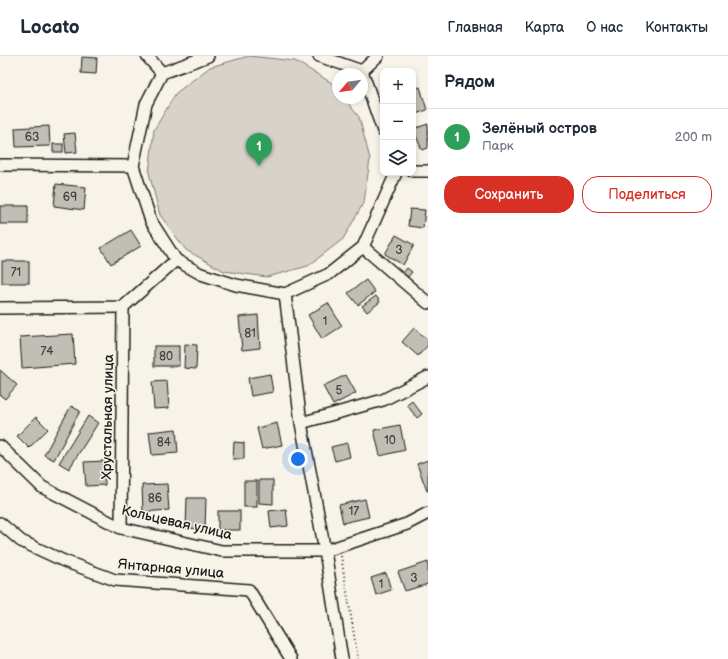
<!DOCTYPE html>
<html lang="ru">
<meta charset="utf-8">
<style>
:root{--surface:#fff;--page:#f2f2f3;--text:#1f2937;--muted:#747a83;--line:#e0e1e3;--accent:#d93025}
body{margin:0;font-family:"Balsamiq Sans",sans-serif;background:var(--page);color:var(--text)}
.controls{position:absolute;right:12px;top:12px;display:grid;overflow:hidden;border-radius:8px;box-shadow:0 2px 6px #0003}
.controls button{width:36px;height:36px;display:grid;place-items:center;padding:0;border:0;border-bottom:1px solid var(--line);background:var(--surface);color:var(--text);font:20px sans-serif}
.compass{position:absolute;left:332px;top:12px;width:36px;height:36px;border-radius:50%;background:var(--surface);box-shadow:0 2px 6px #0003;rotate:241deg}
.you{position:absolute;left:298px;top:403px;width:14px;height:14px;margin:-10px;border:3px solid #fff;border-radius:50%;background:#1a73e8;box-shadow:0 0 0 6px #1a73e833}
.badge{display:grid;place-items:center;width:26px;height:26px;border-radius:50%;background:var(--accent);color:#fff;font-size:13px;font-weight:700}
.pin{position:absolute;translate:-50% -33px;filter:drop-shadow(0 1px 2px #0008)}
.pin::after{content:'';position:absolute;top:21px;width:14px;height:12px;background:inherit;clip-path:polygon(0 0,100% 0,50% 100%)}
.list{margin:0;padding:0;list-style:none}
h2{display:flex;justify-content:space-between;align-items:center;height:52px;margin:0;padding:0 16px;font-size:17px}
h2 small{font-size:13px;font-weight:400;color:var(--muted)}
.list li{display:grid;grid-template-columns:26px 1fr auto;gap:12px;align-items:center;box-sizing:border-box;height:56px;padding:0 16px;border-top:1px solid var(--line)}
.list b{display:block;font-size:15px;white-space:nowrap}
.list p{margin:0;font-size:13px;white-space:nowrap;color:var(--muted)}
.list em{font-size:13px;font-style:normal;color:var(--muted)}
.actions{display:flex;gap:8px;padding:12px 16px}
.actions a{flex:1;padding:9px 0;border:1px solid var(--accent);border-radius:16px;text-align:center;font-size:14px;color:var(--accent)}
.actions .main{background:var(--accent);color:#fff}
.icon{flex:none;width:22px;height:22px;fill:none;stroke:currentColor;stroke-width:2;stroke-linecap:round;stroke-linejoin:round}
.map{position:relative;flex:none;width:428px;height:603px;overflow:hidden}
header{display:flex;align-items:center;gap:24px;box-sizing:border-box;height:56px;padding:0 20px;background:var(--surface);border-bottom:1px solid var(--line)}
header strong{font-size:19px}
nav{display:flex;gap:22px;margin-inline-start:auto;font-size:14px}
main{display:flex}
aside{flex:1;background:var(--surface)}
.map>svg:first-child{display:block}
.green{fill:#d7d3cb;stroke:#7a7874}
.building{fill:#c0beb5;stroke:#1c1c1c}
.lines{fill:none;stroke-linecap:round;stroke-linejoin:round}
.street-casing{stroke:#1c1c1c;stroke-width:14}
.path{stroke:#1c1c1c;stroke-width:2;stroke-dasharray:1 3;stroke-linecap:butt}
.street{stroke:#f7f3e8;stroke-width:11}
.labels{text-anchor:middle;stroke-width:3;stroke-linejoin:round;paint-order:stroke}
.number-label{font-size:12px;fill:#454442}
.street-label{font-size:14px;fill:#1c1c1c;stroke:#f7f3e8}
</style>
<header>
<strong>Locato</strong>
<nav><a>Главная</a><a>Карта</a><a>О нас</a><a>Контакты</a></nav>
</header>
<main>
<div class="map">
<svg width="428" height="603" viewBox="0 0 428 603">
<rect width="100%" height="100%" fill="#f7f3e8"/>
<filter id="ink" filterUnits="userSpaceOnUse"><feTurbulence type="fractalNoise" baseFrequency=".025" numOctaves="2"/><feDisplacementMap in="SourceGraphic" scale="8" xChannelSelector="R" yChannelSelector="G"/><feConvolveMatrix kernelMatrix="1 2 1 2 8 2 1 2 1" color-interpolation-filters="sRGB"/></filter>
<g filter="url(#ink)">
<!-- green -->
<polygon class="green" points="249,0 295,5 332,27 338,34 338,42 344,42 359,61 370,103 364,146 343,183 308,210 267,221 224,215 186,194 160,159 149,117 154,74 176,37 210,11"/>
<!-- building -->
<g class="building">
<polygon points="82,1 97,2 96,18 81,17"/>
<polygon points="420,31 427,54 413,59 413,33"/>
<polygon points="428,68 428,92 422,94 413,73"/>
<polygon points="49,70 50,90 16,91 15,72"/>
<polygon points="75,77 77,96 66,97 64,78"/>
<rect x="53" y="88" width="10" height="8"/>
<polygon points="56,128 86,131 84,154 54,150"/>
<rect x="0" y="150" width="28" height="18"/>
<polygon points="410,153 425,154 423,172 408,170"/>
<polygon points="131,174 141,190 111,208 101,192"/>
<polygon points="396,179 414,189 403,209 385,198"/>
<rect x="2" y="205" width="27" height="22"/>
<polygon points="407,212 412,216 407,222 402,218"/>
<polygon points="366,224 375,236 358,249 348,237"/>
<polygon points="376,240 380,246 367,256 362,250"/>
<polygon points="328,247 342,270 322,283 308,259"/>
<polygon points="258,259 260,292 242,294 239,261"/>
<polygon points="414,272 428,284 428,289 418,300 402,286"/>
<polygon points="73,278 75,308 22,312 20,281"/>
<polygon points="185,288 197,289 196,313 184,312"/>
<rect x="154" y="290" width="25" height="20"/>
<polygon points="0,314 17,329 5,343 0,339"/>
<polygon points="270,318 273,336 251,340 248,322"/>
<polygon points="346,319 356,337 333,349 323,330"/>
<polygon points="167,325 169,352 154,353 152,326"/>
<polygon points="412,345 422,358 417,362 407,349"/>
<polygon points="71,350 80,355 54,404 44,399"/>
<polygon points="88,360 98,367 69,413 59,407"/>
<polygon points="36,361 48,373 29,392 17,380"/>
<polygon points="277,367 282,389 262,393 257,372"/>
<polygon points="400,369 405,394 380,400 374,374"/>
<polygon points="176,373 178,397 152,399 149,376"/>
<polygon points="234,386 244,387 244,403 233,403"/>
<polygon points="347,387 350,401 335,405 331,391"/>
<polygon points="428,404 428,435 427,435 417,408"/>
<polygon points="104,405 105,429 86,430 84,406"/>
<polygon points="259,424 273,424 273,448 259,447"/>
<rect x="244" y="425" width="13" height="26"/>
<polygon points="167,428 169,454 143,456 142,429"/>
<polygon points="187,442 206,442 205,473 186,472"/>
<polygon points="365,443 369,461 343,467 339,449"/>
<polygon points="286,453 288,470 271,472 269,455"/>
<rect x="218" y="455" width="22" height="19"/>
<polygon points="428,506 428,528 405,535 398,516"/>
<polygon points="386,517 391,534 376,539 371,522"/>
</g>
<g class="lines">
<!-- street casing -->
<g class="street-casing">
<g id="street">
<polyline points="147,0 162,17"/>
<polyline points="208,0 162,17 146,48 133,110 151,165 176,204 201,218 236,229 285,238 329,218 363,191 396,117"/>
<polyline points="319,0 362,15 383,75"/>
<polyline points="362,15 378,0"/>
<polyline points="0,109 133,110"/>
<polyline points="413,115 428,115"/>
<polyline points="363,191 428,247"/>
<polyline points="285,238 301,367 383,344 428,321"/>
<polyline points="0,252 123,251 176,204"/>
<polyline points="301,367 325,495 342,603"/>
<polyline points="0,390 42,431 121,472 222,495 325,495 407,468 428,457"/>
<polyline points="0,467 21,485 64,505 115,524 249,534 291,603"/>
<polyline points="121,472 123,251"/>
</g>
</g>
<!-- path -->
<polyline class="path" points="341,500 358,603"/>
<!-- street -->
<use href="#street" class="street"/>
</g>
</g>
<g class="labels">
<!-- number labels -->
<g class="number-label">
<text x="32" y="85">63</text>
<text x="70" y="145">69</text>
<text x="399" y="198">3</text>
<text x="16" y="220">71</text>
<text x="325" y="269">1</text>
<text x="250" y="281">81</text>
<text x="47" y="299">74</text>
<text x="166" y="304">80</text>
<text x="339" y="338">5</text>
<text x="390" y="388">10</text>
<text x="164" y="390">84</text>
<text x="155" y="446">86</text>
<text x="354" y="459">17</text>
<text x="414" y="526">3</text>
<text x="381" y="532">1</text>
</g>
<!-- street labels -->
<g class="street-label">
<text transform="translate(107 361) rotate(-89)" y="5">Хрустальная улица</text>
<text transform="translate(177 466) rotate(13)" y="5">Кольцевая улица</text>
<text transform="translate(171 512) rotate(5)" y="5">Янтарная улица</text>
</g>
</g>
</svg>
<div class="controls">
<button>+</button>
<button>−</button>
<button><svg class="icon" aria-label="layers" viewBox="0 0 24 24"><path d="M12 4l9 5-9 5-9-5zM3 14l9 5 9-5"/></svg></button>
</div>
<svg class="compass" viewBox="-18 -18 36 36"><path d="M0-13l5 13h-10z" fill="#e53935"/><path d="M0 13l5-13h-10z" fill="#747a83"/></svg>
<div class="you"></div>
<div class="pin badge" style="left:259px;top:110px;background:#2e9e5b">1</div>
</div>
<aside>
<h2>Рядом<small></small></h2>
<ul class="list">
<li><span class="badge" style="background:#2e9e5b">1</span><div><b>Зелёный остров</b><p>Парк</p></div><em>200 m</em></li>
</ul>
<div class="actions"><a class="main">Сохранить</a><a>Поделиться</a></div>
</aside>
</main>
